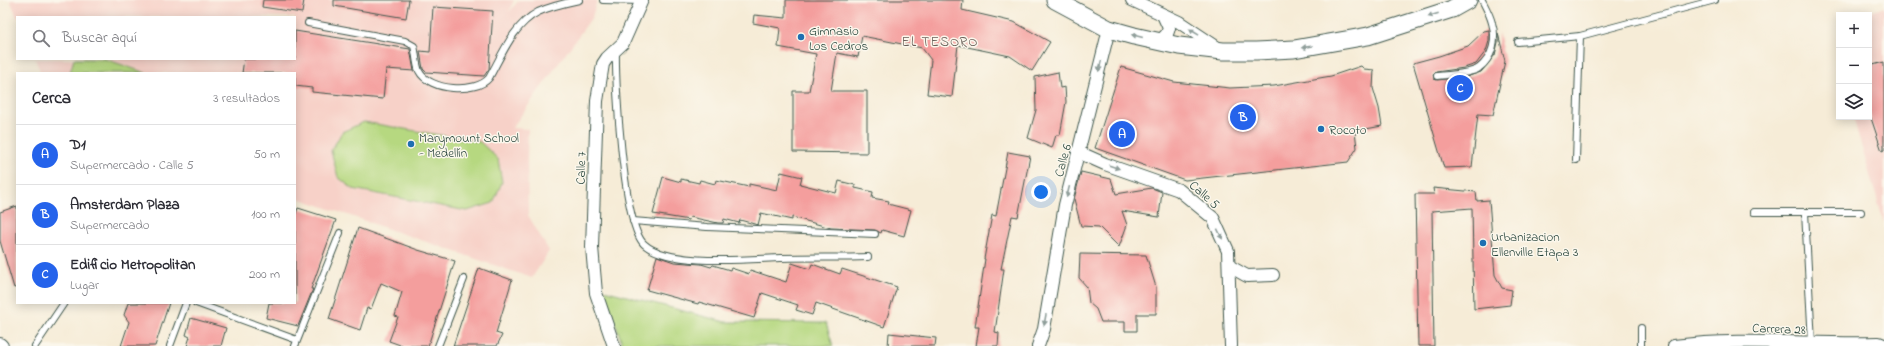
<!DOCTYPE html>
<html lang="es">
<meta charset="utf-8">
<style>
:root{--surface:#fff;--page:#f2f2f3;--text:#2b2b33;--muted:#7c7c81;--line:#e1e1e2;--accent:#2563eb}
body{margin:0;font-family:"Indie Flower",sans-serif;background:var(--page);color:var(--text)}
.controls{position:absolute;right:12px;top:12px;display:grid;overflow:hidden;border-radius:0px;box-shadow:0 2px 10px #0003}
.controls button{width:36px;height:36px;display:grid;place-items:center;padding:0;border:0;border-bottom:1px solid var(--line);background:var(--surface);color:var(--text);font:20px sans-serif}
.you{position:absolute;left:1041px;top:192px;width:14px;height:14px;margin:-10px;border:3px solid #fff;border-radius:50%;background:#1a73e8;box-shadow:0 0 0 6px #1a73e833}
.badge{display:grid;place-items:center;width:26px;height:26px;border-radius:50%;background:var(--accent);color:#fff;font-size:13px;font-weight:700}
.pin{position:absolute;translate:-50% -50%;border:2px solid #fff;box-shadow:0 1px 4px #0006}
.list{margin:0;padding:0;list-style:none}
h2{display:flex;justify-content:space-between;align-items:center;height:52px;margin:0;padding:0 16px;font-size:17px}
h2 small{font-size:13px;font-weight:400;color:var(--muted)}
.list li{display:grid;grid-template-columns:26px 1fr auto;gap:12px;align-items:center;box-sizing:border-box;height:60px;padding:0 16px;border-top:1px solid var(--line)}
.list b{display:block;font-size:15px;white-space:nowrap}
.list p{margin:0;font-size:13px;white-space:nowrap;color:var(--muted)}
.list em{font-size:13px;font-style:normal;color:var(--muted)}
.icon{flex:none;width:22px;height:22px;fill:none;stroke:currentColor;stroke-width:2;stroke-linecap:round;stroke-linejoin:round}
.map{position:relative;flex:none;width:1884px;height:346px;overflow:hidden}
.search{position:absolute;background:var(--surface);box-shadow:0 2px 10px #0003;left:16px;top:16px;width:280px;height:44px;display:flex;align-items:center;gap:10px;box-sizing:border-box;padding:0 14px;border-radius:0px;color:var(--muted);font-size:15px}
.panel{position:absolute;background:var(--surface);box-shadow:0 2px 10px #0003;left:16px;top:72px;width:280px;height:232px;border-radius:0px}
.map>svg:first-child{display:block}
.built{fill:#f7d1c8}
.green{fill:#b6d880;stroke:#6a8a5a}
.building{fill:#f49e9d}
.lines{fill:none;stroke-linecap:round;stroke-linejoin:round}
.lane-casing{stroke:#3f574c;stroke-width:8}
.street-casing{stroke:#3f574c;stroke-width:14}
.secondary-casing{stroke:#3f574c;stroke-width:19}
.lane{stroke:#fff;stroke-width:6}
.street{stroke:#fff;stroke-width:12}
.secondary{stroke:#fff;stroke-width:17}
.oneway{fill:#8f9e9a}
.poi-dot{fill:#1f6fb2;stroke:#fbf7ec;stroke-width:1.5}
.labels{text-anchor:middle;stroke-width:3;stroke-linejoin:round;paint-order:stroke}
.poi-label{font-size:13px;fill:#1f3d34;stroke:#fbf7ec;text-anchor:start}
.street-label{font-size:13px;fill:#1f3d34;stroke:#fbf7ec}
.neighbourhood-label{font-size:14px;letter-spacing:1px;fill:#6a5f59;stroke:#fbf7ec}
</style>
<div class="map">
<svg width="1884" height="346" viewBox="0 0 1884 346">
<rect width="100%" height="100%" fill="#fbf7ec"/>
<filter id="ink" filterUnits="userSpaceOnUse"><feTurbulence type="fractalNoise" baseFrequency=".025" numOctaves="2"/><feDisplacementMap in="SourceGraphic" scale="8" xChannelSelector="R" yChannelSelector="G"/><feConvolveMatrix kernelMatrix="1 2 1 2 8 2 1 2 1" color-interpolation-filters="sRGB"/></filter>
<filter id="wash" filterUnits="userSpaceOnUse"><feTurbulence type="fractalNoise" baseFrequency=".012" numOctaves="4" result="noise"/><feDisplacementMap in="SourceGraphic" scale="16" xChannelSelector="R" yChannelSelector="G"/><feGaussianBlur stdDeviation="0.9" result="paint"/><feColorMatrix in="noise" values="0 0 0 0 0 0 0 0 0 0 0 0 0 0 0 0 0 1.4 0 .05"/><feComposite in="paint" operator="in"/></filter>
<g filter="url(#wash)">
<rect width="100%" height="100%" fill="#f6ecd7"/>
<!-- built -->
<g class="built">
<polygon points="10,0 514,0 509,12 519,0 597,0 592,17 512,128 528,129 527,159 528,215 549,251 532,278 295,197 295,73 41,73 35,59 295,59 295,17 17,17"/>
<polygon points="1884,7 1884,223 1853,117 1869,117 1869,15 1864,15"/>
</g>
<!-- green -->
<g class="green">
<polygon points="74,59 105,59 146,73 70,73"/>
<polygon points="364,122 480,142 498,159 502,182 493,203 467,211 353,189 338,177 331,151 342,132"/>
<polygon points="604,290 725,322 826,323 833,346 623,346"/>
</g>
<g id="blocks">
<!-- building -->
<g class="building">
<polygon points="263,0 304,0 302,13 262,7"/>
<polygon points="334,0 409,0 406,18 334,6"/>
<polygon points="786,0 963,0 962,10 1014,22 1050,42 1032,71 1010,56 958,45 952,97 927,94 931,60 922,48 862,36 858,57 837,53 831,91 867,91 867,153 793,152 793,91 809,91 816,54 778,47 780,28 753,23 754,15 786,18"/>
<polygon points="433,7 493,11 489,69 484,76 426,72 423,69 420,51 430,52"/>
<polygon points="1489,30 1489,41 1486,51 1476,64 1464,68 1436,72 1433,74 1434,79 1437,80 1466,77 1481,72 1495,55 1498,42 1498,33 1505,61 1493,115 1478,114 1472,167 1444,168 1413,63 1439,56 1468,46 1484,31"/>
<polygon points="295,31 410,49 414,71 386,69 383,99 312,92 312,88 295,86 295,73 242,73 244,59 295,59"/>
<polygon points="1884,62 1884,150 1882,151 1869,112 1869,66"/>
<polygon points="1361,66 1364,69 1374,70 1373,88 1379,108 1382,126 1355,131 1357,148 1348,162 1185,180 1095,148 1121,67 1174,82 1230,88 1274,86 1331,76"/>
<polygon points="1058,72 1060,88 1065,87 1066,102 1060,135 1056,135 1052,148 1028,138 1036,110 1035,77"/>
<polygon points="1008,152 1030,156 1018,217 1012,216 1001,269 1004,269 995,332 999,333 998,346 976,346 979,327 975,327 985,259 984,259 992,215 996,216"/>
<polygon points="781,172 802,177 800,184 836,193 839,181 855,185 855,188 873,192 872,198 889,201 888,204 911,210 904,236 882,230 881,233 875,230 831,228 792,217 792,220 761,213 758,225 740,220 739,223 724,219 723,223 718,223 690,217 689,220 653,214 663,177 681,182 681,179 699,183 700,180 715,184 716,180 749,187 749,184 777,190"/>
<polygon points="1081,172 1111,179 1116,194 1152,188 1162,192 1159,217 1122,211 1127,225 1119,247 1099,227 1081,226 1074,199"/>
<polygon points="1433,188 1476,192 1477,201 1489,200 1495,275 1502,288 1512,290 1510,305 1474,309 1472,208 1432,211 1434,346 1418,346 1415,194 1434,194"/>
<polygon points="17,206 17,287 14,288 0,241 0,212"/>
<polygon points="298,208 336,220 311,289 313,289 298,326 266,318 269,303 295,303 295,216"/>
<polygon points="358,228 418,250 455,261 428,346 403,346 389,341 398,317 395,316 402,292 381,283 371,309 367,308 360,330 329,319"/>
<polygon points="1080,254 1146,255 1156,287 1156,314 1137,314 1137,331 1125,331 1125,322 1101,322 1096,309 1089,303 1087,287 1079,278"/>
<polygon points="657,256 674,262 701,264 711,267 713,265 730,270 731,268 749,274 750,270 786,282 792,263 810,269 812,264 840,274 842,269 897,287 884,327 816,303 812,315 796,310 798,305 762,293 754,318 699,302 698,304 647,290"/>
<polygon points="479,268 512,280 496,333 502,335 497,346 453,346"/>
<polygon points="128,303 169,303 155,346 121,346 129,322 124,315"/>
<polygon points="191,318 226,328 221,346 187,346 190,337 186,335"/>
<polygon points="889,333 936,338 935,346 888,346"/>
</g>
</g>
</g>
<g filter="url(#ink)">
<use href="#blocks" fill-opacity="0" stroke="#3f574c" stroke-width="1"/>
<g class="lines">
<!-- lane casing -->
<g class="lane-casing">
<g id="lane">
<polyline points="603,0 641,1"/>
<path d="M308 23 405 41 414 46C416 53 416 64 419 71 429 91 476 94 489 78 502 55 513 25 538 12 551 6 565 3 579 0"/>
<polyline points="1518,42 1580,36 1715,0"/>
<path d="M616 51C615 83 623 224 644 244 669 267 748 259 781 258 810 257 839 258 868 257"/>
<path d="M1437 76C1448 75 1471 74 1479 68 1493 57 1497 39 1492 23 1490 15 1486 8 1482 0"/>
<polyline points="1576,160 1580,36"/>
<polyline points="1754,212 1805,212 1812,343"/>
<polyline points="1805,212 1861,212"/>
<polyline points="633,221 707,227 875,234"/>
<polyline points="196,303 297,340"/>
<polyline points="1641,328 1641,346"/>
<polyline points="35,346 64,303"/>
<polyline points="170,346 186,303"/>
<polyline points="295,346 340,233"/>
<polyline points="438,346 464,279"/>
</g>
</g>
<!-- street casing -->
<g class="street-casing">
<g id="street">
<polyline points="1132,0 1179,22 1221,50"/>
<polyline points="1159,42 1167,34 1169,28 1163,15"/>
<polyline points="1078,152 1105,164 1179,190 1213,218 1228,251 1231,346"/>
<polyline points="1229,266 1247,276 1273,275"/>
<polyline points="0,344 2,346"/>
<polyline points="614,346 596,293 592,247 597,101 603,64 607,58 623,43 642,0"/>
<polyline points="1038,346 1044,329 1065,205 1109,29"/>
<path d="M1674 346C1742 337 1811 345 1879 343L1884 345"/>
</g>
</g>
<!-- secondary casing -->
<g class="secondary-casing">
<polyline id="secondary" points="1055,0 1109,29 1134,36 1179,46 1223,51 1256,51 1294,49 1368,36 1452,9 1468,0"/>
</g>
<!-- lane -->
<use href="#lane" class="lane"/>
<!-- street -->
<use href="#street" class="street"/>
<!-- secondary -->
<use href="#secondary" class="secondary"/>
</g>
<!-- one-way arrows -->
<defs><path id="oneway-solid" d="M-6-.8H1V-3.2L6.5 0L1 3.2V.8H-6Z"/></defs>
<g class="oneway">
<use href="#oneway-solid" transform="translate(1433 15) rotate(162)"/>
<use href="#oneway-solid" transform="translate(1194 32) rotate(-148)"/>
<use href="#oneway-solid" transform="translate(1137 36) rotate(-166)"/>
<use href="#oneway-solid" transform="translate(1307 47) rotate(171)"/>
<use href="#oneway-solid" transform="translate(1100 66) rotate(104)"/>
<use href="#oneway-solid" transform="translate(1114 167) rotate(19)"/>
<use href="#oneway-solid" transform="translate(1068 192) rotate(104)"/>
<use href="#oneway-solid" transform="translate(1220 234) rotate(64)"/>
<use href="#oneway-solid" transform="translate(1045 320) rotate(100)"/>
</g>
</g>
<!-- markers -->
<g class="poi-dot">
<circle cx="801" cy="37" r="4"/>
<circle cx="1321" cy="129" r="4"/>
<circle cx="411" cy="144" r="4"/>
<circle cx="1483" cy="243" r="4"/>
</g>
<g class="labels">
<!-- poi labels -->
<g class="poi-label">
<text x="809" y="35">Gimnasio<tspan x="809" dy="15">Los Cedros</tspan></text>
<text x="1329" y="134">Rocoto</text>
<text x="419" y="142">Marymount School<tspan x="419" dy="15">- Medellín</tspan></text>
<text x="1491" y="241">Urbanizacion<tspan x="1491" dy="15">Ellenville Etapa 3</tspan></text>
</g>
<!-- street labels -->
<g class="street-label">
<text transform="translate(1062 160) rotate(-75)" y="5">Calle 6</text>
<text transform="translate(580 168) rotate(-88)" y="5">Calle 7</text>
<text transform="translate(1205 194) rotate(41)" y="5">Calle 5</text>
<text transform="translate(1779 328) rotate(2)" y="5">Carrera 28</text>
</g>
<!-- neighbourhood labels -->
<g class="neighbourhood-label">
<text x="940" y="46">EL TESORO</text>
</g>
</g>
</svg>
<div class="controls">
<button>+</button>
<button>−</button>
<button><svg class="icon" aria-label="layers" viewBox="0 0 24 24"><path d="M12 4l9 5-9 5-9-5zM3 14l9 5 9-5"/></svg></button>
</div>
<div class="you"></div>
<div class="pin badge" style="left:1122px;top:134px">A</div>
<div class="pin badge" style="left:1243px;top:117px">B</div>
<div class="pin badge" style="left:1460px;top:88px">C</div>
<div class="search"><svg class="icon" aria-label="search" viewBox="0 0 24 24"><circle cx="10" cy="10" r="6"/><path d="M15 15l6 6"/></svg>Buscar aquí</div>
<section class="panel">
<h2>Cerca<small>3 resultados</small></h2>
<ul class="list">
<li><span class="badge">A</span><div><b>D1</b><p>Supermercado · Calle 5</p></div><em>50 m</em></li>
<li><span class="badge">B</span><div><b>Amsterdam Plaza</b><p>Supermercado</p></div><em>100 m</em></li>
<li><span class="badge">C</span><div><b>Edificio Metropolitan</b><p>Lugar</p></div><em>200 m</em></li>
</ul>
</section>
</div>
